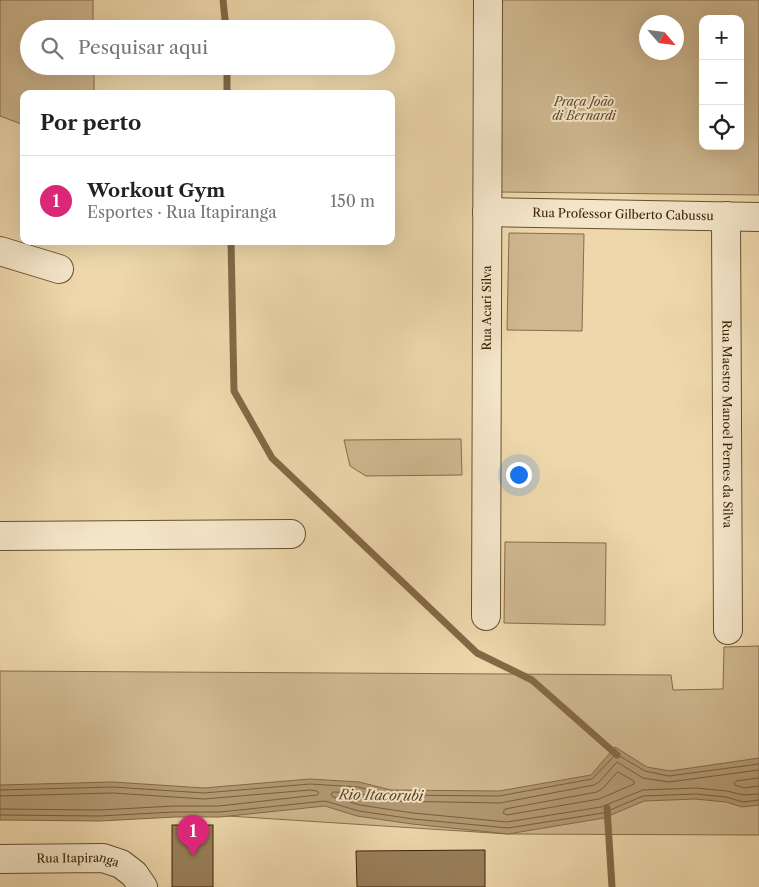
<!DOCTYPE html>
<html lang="pt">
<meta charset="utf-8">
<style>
:root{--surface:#fff;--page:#f2f2f2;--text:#222;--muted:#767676;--line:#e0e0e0;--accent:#db2777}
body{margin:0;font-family:"Libre Caslon Text",serif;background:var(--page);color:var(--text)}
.controls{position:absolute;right:15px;top:15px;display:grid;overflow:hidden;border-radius:10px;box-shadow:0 5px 20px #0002}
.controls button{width:45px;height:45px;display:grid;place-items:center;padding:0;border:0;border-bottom:1px solid var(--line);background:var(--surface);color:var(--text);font:25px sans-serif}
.compass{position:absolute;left:639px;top:15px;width:45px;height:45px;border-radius:50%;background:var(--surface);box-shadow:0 5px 20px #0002;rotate:118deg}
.you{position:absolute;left:518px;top:474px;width:18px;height:18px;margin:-12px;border:4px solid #fff;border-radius:50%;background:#1a73e8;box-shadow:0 0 0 8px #1a73e833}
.badge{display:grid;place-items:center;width:32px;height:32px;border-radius:50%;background:var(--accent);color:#fff;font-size:16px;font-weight:700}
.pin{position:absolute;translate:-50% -41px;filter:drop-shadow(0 1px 2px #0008)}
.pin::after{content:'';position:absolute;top:26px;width:18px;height:15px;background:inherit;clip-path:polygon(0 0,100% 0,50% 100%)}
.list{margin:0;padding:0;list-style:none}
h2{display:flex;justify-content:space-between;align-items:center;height:65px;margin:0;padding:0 20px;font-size:21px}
h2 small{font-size:16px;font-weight:400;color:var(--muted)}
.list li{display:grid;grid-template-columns:32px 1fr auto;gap:15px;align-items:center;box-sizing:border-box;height:90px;padding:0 20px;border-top:1px solid var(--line)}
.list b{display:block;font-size:19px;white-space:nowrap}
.list p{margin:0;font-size:16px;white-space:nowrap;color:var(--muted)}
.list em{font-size:16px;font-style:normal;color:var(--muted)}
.icon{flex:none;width:28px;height:28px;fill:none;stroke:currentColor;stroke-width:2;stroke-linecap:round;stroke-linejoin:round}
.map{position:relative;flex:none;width:759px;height:887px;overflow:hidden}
.search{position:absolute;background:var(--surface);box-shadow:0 5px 20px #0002;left:20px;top:20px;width:375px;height:55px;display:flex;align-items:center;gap:12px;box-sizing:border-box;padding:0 18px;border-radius:28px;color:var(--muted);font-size:19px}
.panel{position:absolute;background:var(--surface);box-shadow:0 5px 20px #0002;left:20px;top:90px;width:375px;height:155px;border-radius:10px}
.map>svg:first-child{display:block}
.green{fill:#cfb88f;stroke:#866d4a;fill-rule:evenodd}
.water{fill:#b29972;stroke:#846946}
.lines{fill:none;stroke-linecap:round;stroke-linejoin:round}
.shore{stroke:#785e3b;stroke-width:1}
.stream{stroke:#846946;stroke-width:7}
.building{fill:#99805b;stroke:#3e2204}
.minor-casing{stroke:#6a4f2e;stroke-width:30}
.minor{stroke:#f3e5c8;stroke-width:28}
.labels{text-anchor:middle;stroke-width:4;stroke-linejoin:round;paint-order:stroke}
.park-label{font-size:12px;font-style:italic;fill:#624827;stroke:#f3e5c8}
.street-label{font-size:12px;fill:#3e2204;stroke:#f3e5c8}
.water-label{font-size:14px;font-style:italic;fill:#614625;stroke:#f3e5c8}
</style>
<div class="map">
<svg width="759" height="887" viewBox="0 0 759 887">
<rect width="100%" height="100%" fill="#edd7ab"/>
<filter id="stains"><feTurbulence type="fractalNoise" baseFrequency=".004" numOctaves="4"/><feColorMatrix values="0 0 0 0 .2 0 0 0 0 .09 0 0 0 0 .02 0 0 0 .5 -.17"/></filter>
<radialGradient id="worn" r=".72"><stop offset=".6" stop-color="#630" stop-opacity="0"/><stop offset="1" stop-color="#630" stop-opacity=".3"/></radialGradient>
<!-- green -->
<g class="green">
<polygon points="0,0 93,0 93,29 29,29 29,66 94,66 94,94 24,94 24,125 0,116"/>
<path d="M500 0H759V195L500 192ZM703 19H740V146H703ZM646 22H676V52H646Z"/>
<polygon points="509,233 584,234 582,331 507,330"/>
<polygon points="461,439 462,475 366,476 350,466 344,440"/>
<polygon points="505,542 606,543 605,625 504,623"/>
<polygon points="759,646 759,835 508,834 181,813 0,816 0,671 671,675 673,690 723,689 724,647"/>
</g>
<!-- water -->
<polygon class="water" points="615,747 647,767 670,771 759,758 759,805 742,807 726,802 695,799 644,801 604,818 508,834 412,824 357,816 325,806 220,817 175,817 100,821 0,820 0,785 113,782 204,788 310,779 359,782 391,790 499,791 591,775"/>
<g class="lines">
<!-- shore -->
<g class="shore">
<polyline points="759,770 669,782 643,778 617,762 599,782 594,785 500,803 390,801 357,793 333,792 331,794 333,797 360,805 413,813 507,822 601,807 643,790 696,788 727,791 743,795 759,794"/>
<polygon points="618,772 634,781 634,784 599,799 507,815 503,813 505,809 597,792 603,788"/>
<polyline points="759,778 736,781 734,783 735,785 744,788 759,786"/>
<polyline points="0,790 113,787 204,793 310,784 358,787 391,795 499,796 592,779 616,754 645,771 669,776 759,764"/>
<polyline points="0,796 113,793 204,799 310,790 317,791 319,793 317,795 219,806 174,806 100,810 0,809"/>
<polyline points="0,815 100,816 174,812 220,812 325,801 359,811 413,819 508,828 603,813 643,796 696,794 726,797 743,802 759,800"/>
</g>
<!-- stream -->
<g class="stream">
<polyline points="223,0 226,29"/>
<polyline points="227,66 227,94"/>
<polyline points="231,241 234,391 272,458 477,653 532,680 617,755"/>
<polyline points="607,808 612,887"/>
</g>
</g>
<!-- building -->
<g class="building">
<rect x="172" y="825" width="41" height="62"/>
<polygon points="485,850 485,887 357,887 356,851"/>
</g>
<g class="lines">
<!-- minor casing -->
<g class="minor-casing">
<g id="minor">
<path id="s1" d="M487 212 759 217"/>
<path id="s2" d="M726 216 728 630"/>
<polyline points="0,251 59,269"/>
<polyline points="0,536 291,534"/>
<path id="s3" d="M486 616 488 0"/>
<path id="s4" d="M0 859 103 858 121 864 134 874 143 887"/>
</g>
</g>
<!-- minor -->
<use href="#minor" class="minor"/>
</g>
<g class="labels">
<!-- park labels -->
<g class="park-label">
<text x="584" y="106">Praça João<tspan x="584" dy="14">di Bernardi</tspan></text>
</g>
<!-- street labels -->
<g class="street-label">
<text dy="4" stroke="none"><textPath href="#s1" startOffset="136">Rua Professor Gilberto Cabussu</textPath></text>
<text dy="4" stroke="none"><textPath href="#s3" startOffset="308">Rua Acari Silva</textPath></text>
<text dy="4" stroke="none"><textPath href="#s2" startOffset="208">Rua Maestro Manoel Pernes da Silva</textPath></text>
<text dy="4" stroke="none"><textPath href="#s4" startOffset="78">Rua Itapiranga</textPath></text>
</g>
<!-- water labels -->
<g class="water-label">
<text transform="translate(381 795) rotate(1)" y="5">Rio Itacorubi</text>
</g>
</g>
<rect width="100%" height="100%" filter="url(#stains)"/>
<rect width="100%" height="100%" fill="url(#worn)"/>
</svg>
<div class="controls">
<button>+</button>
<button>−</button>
<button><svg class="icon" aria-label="locate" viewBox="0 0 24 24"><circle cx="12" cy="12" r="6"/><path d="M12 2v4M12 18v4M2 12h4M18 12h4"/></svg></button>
</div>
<svg class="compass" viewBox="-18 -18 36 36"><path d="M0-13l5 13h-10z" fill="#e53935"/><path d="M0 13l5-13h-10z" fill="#767676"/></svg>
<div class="you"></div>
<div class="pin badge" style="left:193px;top:856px">1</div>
<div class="search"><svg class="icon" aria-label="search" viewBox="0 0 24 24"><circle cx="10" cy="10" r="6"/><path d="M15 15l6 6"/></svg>Pesquisar aqui</div>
<section class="panel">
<h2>Por perto<small></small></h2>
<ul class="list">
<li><span class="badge">1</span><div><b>Workout Gym</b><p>Esportes · Rua Itapiranga</p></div><em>150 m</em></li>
</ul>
</section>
</div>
